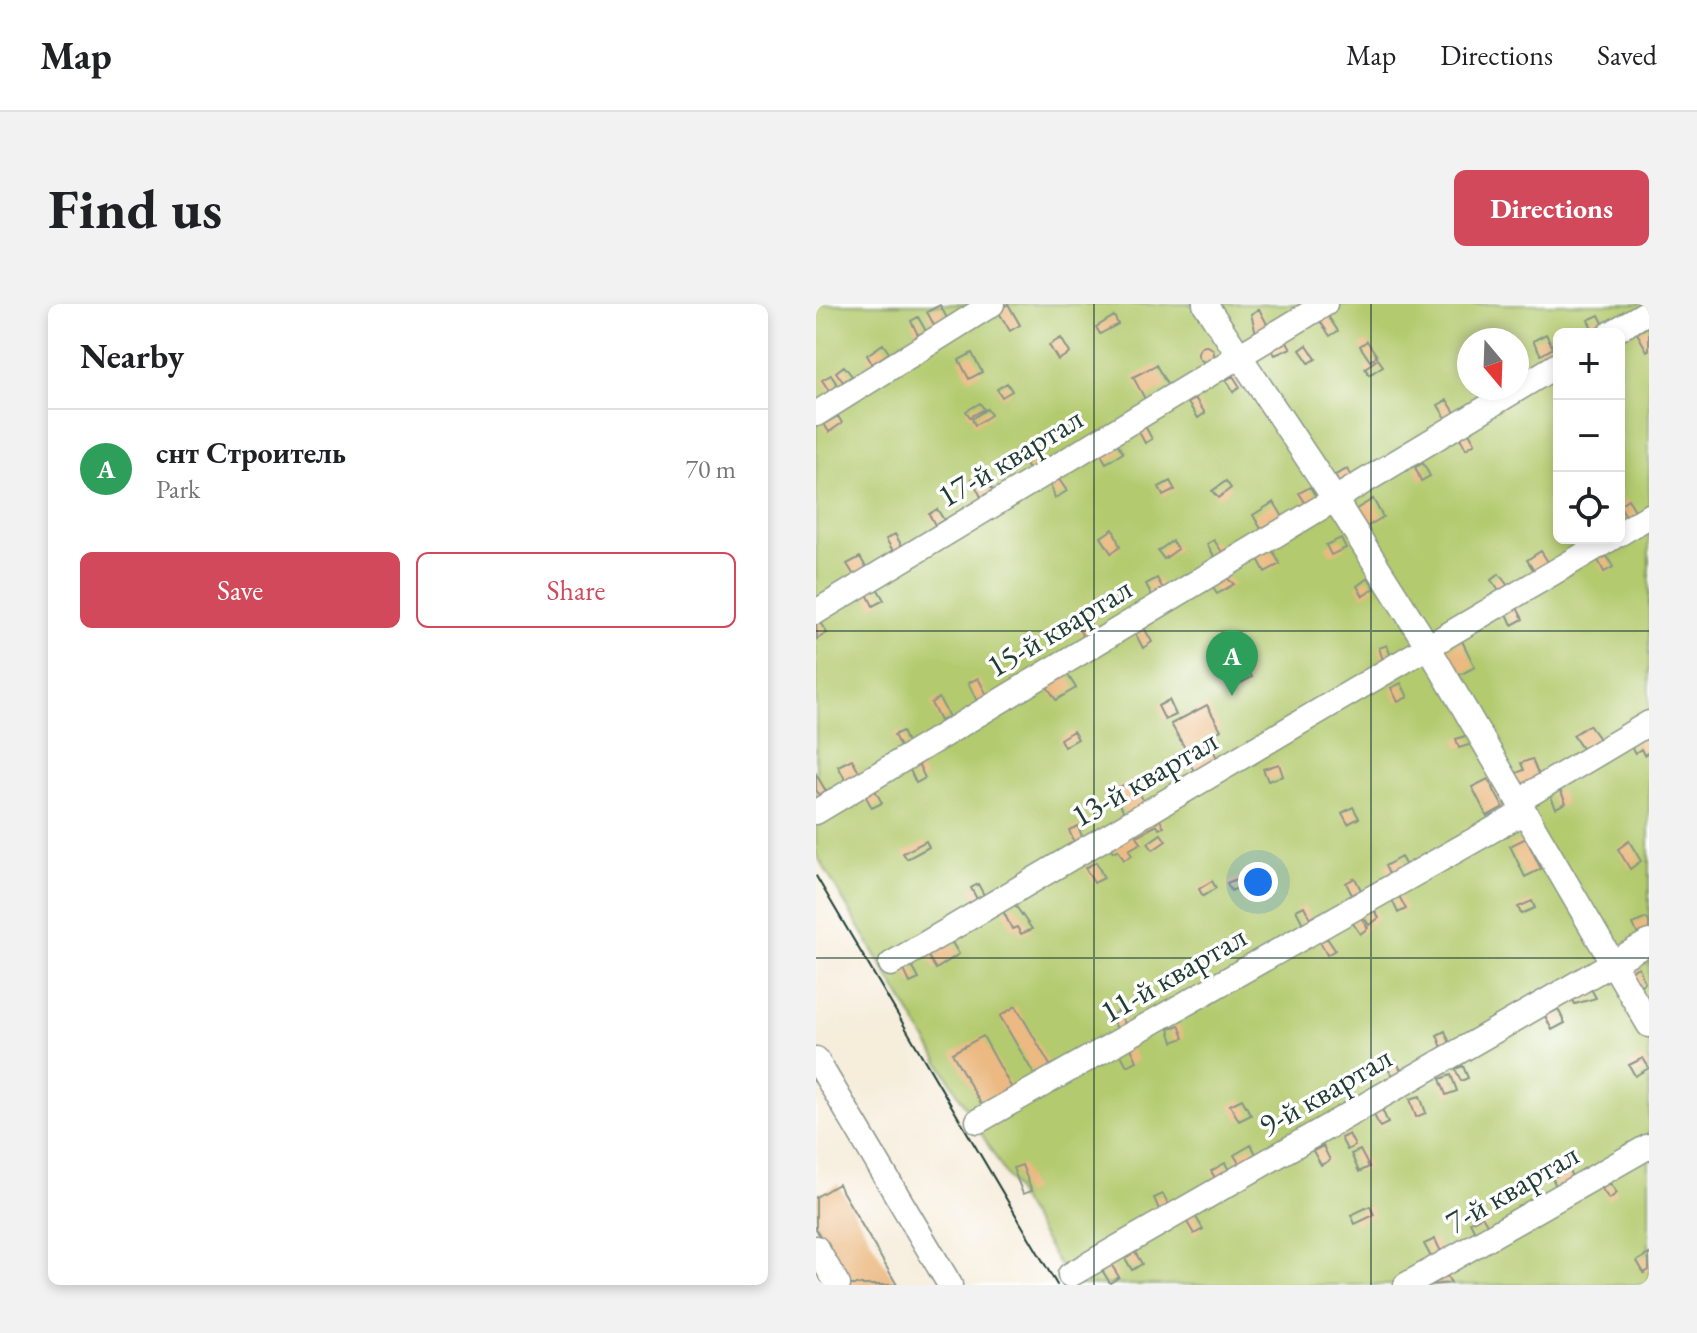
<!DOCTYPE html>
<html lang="en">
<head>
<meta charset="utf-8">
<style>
	body { margin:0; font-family:"EB Garamond",serif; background:#f2f2f2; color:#202124 }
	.controls { position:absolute; right:24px; top:24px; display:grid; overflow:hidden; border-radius:12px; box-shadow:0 4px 12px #0003 }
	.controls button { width:72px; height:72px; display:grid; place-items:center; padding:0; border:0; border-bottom:2px solid #e0e0e0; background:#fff; color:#202124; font:40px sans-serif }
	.compass { position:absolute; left:641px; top:24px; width:72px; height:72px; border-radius:50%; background:#fff; box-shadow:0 4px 12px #0003; rotate:161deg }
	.you { position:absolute; left:442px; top:578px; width:28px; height:28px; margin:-20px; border:6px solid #fff; border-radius:50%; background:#1a73e8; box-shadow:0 0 0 12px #1a73e833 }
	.badge { display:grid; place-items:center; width:52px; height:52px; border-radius:50%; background:#d1495b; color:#fff; font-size:26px; font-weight:700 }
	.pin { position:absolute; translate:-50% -66px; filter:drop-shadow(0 2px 4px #0008) }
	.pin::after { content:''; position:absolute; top:42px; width:28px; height:24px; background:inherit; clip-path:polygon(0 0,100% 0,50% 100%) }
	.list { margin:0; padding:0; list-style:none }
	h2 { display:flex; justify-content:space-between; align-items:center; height:104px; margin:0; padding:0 32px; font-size:34px }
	h2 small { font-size:26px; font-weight:400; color:#757577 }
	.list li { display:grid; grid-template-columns:52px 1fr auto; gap:24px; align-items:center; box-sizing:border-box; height:120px; padding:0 32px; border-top:2px solid #e0e0e0 }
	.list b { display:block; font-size:30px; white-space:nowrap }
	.list p { margin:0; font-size:26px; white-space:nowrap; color:#757577 }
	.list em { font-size:26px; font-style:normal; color:#757577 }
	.actions { display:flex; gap:16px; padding:24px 32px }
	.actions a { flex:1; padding:18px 0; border:2px solid #d1495b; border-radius:12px; text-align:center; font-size:28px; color:#d1495b }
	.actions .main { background:#d1495b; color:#fff }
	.icon { flex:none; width:44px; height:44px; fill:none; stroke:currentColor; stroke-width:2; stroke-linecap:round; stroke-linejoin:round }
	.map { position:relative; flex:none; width:833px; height:981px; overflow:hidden; border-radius:12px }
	header { display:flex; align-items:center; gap:48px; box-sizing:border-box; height:112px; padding:0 40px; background:#fff; border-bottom:2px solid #e0e0e0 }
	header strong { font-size:38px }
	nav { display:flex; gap:44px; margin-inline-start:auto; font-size:28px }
	.intro { display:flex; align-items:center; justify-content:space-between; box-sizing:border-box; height:192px; padding:0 48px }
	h1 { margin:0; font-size:56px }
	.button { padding:20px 36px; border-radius:12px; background:#d1495b; color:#fff; font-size:28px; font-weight:700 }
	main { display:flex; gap:48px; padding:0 48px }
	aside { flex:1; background:#fff; border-radius:12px; box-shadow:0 4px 12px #0003 }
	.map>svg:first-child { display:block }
</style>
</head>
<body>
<header>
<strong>Map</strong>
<nav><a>Map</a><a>Directions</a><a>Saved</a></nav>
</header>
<div class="intro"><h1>Find us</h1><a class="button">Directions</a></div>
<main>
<aside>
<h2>Nearby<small></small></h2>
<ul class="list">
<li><span class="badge" style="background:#2e9e5b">A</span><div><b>снт Строитель</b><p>Park</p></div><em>70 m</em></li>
</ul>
<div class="actions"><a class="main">Save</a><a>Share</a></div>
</aside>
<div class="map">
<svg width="833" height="981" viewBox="0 0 833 981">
	<rect width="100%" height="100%" fill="#fff"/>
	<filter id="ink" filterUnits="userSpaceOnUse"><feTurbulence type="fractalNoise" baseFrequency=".0125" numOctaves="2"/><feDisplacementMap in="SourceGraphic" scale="16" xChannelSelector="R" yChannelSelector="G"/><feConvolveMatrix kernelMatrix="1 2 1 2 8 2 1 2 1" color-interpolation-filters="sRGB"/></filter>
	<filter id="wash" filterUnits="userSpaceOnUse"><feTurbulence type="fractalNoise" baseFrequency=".006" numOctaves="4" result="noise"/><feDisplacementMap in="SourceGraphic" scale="32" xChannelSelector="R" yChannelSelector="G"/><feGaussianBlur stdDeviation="1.8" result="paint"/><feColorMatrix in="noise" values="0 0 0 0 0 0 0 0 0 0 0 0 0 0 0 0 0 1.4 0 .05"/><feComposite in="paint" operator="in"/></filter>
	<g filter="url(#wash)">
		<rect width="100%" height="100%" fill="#f6eddb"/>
		<path fill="#b4ca6e" stroke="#6a8451" stroke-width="2" fill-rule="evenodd" d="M0,0H833V981H255L0,550ZM743,30H803V234H743ZM653,36H701V84H653Z"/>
		<g id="blocks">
			<path fill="#ebb981" d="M192,0L204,21L194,27L182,7Z
				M124,1L133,18L120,25L111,8Z
				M443,5L452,22L440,29L435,10Z
				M510,9L522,27L514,32L502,14Z
				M783,11L789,23L778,29L772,16Z
				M298,12L302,20L284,30L280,23Z
				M102,13L110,27L102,31L95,17Z
				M833,22V46L831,47L821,29Z
				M730,30L737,44L725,51L717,37Z
				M245,34L254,49L242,56L233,41Z
				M468,34L475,44L459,51L454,43Z
				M551,37L561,52L554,57L544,42Z
				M67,40L73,49L56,60L51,51Z
				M491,41L500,55L493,59L484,46Z
				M382 50a8 8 0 1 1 16 0a8 8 0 1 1-16 0Z
				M156,49L166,68L153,75L143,56Z
				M562,55L567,62L553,71L549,64Z
				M340,61L352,82L329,95L317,73Z
				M28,62L36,72L27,78L20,68Z
				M15,71L22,82L13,87L6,76Z
				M417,72L424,83L417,88L410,76Z
				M191,79L196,87L186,93L181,85Z
				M379,94L389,109L382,114L372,99Z
				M631,96L640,110L631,116L622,101Z
				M164,99L168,105L154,113L150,107Z
				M171,105L175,111L159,121L156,115Z
				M22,112L26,119L13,128L8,120Z
				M329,122L336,135L329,139L322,126Z
				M652,127L659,139L650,145L643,132Z
				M299,135L307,149L290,159L282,145Z
				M213,144L222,161L212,166L203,149Z
				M607,159L614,172L605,177L599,163Z
				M531,165L537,176L524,183L519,171Z
				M167,169L177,187L165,193L156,175Z
				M242,174L251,187L239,194L234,179Z
				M354,177L359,186L347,192L343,183Z
				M410,177L415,184L402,194L396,187Z
				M494,183L502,196L492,203L483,189Z
				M557,195L567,213L547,225L537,207Z
				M812,195L822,211L813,217L803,201Z
				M458,198L467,213L445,225L437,211Z
				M121,205L128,216L119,221L113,210Z
				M297,225L304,243L295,249L285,233Z
				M79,230L87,244L79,250L70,235Z
				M525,234L530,244L515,251L510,241Z
				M398,236L406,248L415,243L419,250L403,260L391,240Z
				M356,237L362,245L348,255L342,247Z
				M457,247L464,260L449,268L440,251Z
				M725,247L734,261L720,270L711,256Z
				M791,252L797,263L788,268L782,256Z
				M44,253L51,265L39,273L31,260Z
				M683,270L695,286L687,292L675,276Z
				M407,271L418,280L401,290L394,279Z
				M341,274L350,290L338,296L330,280Z
				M552,274L559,284L547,292L541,282Z
				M61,284L68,296L57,302L51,290Z
				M699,300L707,315L696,321L689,305Z
				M3,317L11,329L1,335L0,319Z
				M269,317L277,332L269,336L261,322Z
				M327,322L336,338L327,344L318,327Z
				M646,337L659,363L638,374L625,348Z
				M571,341L575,353L567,356L563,344Z
				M427,357L436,373L423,380L414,364Z
				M250,368L260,384L240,396L230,381Z
				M162,374L172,393L162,399L152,379Z
				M585,379L592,393L582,398L575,384Z
				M123,394L133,413L124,417L115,399Z
				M353,396L360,411L349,416L342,402Z
				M391,401L405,426L370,446L355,420Z
				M773,421L783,435L767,446L757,431Z
				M86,427L92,441L85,445L78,431Z
				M257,427L262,435L248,443L244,435Z
				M833,429V448L828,451L825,445L819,449L815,443Z
				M652,431L656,440L643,444L640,435Z
				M393,438L401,454L378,467L369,451Z
				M36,455L44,469L30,477L22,462Z
				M716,455L724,474L704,485L698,470L708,466L705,459Z
				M102,459L109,474L100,479L93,464Z
				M463,460L467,472L452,477L447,465Z
				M0,470L11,489L4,493L0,486Z
				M672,475L687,503L671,512L656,483Z
				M318,476L330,503L310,512L297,486Z
				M59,486L66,499L56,504L49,491Z
				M744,486L750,499L740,504L734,491Z
				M537,503L543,514L532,520L526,509Z
				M340,509L348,523L343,525L341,521L321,532L325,539L313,546L316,552L308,556L302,546L297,548L291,537Z
				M262,522L268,538L259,541L253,526Z
				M345,530L350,537L337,546L332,539Z
				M710,534L725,565L709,573L694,542Z
				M110,537L113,543L91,555L87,549Z
				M813,537L825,557L814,565L802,545Z
				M585,553L593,567L576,576L569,562Z
				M280,558L288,574L278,579L269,564Z
				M425,573L429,581L415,587L411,579Z
				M539,574L546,588L537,593L530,579Z
				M396,577L400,584L387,592L383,585Z
				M162,580L168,591L161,595L155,584Z
				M583,592L590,605L582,609L576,596Z
				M716,597L719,604L705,610L702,603Z
				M199,601L216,625L205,630L201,623L196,625L187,607Z
				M488,602L496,618L488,622L480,606Z
				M558,606L563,614L553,621L547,612Z
				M544,612L552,624L544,630L536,618Z
				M830,614L833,617V632L821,629L817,620Z
				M132,632L143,650L120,665L108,646Z
				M511,634L519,646L511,651L504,638Z
				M95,660L103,675L94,679L87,664Z
				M823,663L829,679L818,684L811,668Z
				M773,681L780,694L759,700L754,691Z
				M200,702L238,768L222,777L184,712Z
				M742,705L749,719L736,726L729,712Z
				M302,707L310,721L302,726L294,712Z
				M363,721L368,734L357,738L353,725Z
				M629,727L635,742L627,746L621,731Z
				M167,732L199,790L169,807L136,749Z
				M315,744L321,757L311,762L304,749Z
				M827,754L833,764L819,772L813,761Z
				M580,757L586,768L578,773L571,763Z
				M647,762L652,774L645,777L639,765Z
				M635,771L641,787L630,791L624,775Z
				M604,792L610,809L600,813L594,795Z
				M426,795L435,811L423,817L414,801Z
				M566,805L572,819L564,823L557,809Z
				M533,830L539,842L531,846L525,834Z
				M435,841L442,853L426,864L418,851Z
				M507,842L514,856L505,861L497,847Z
				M544,846L553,863L543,868L535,850Z
				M409,859L416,871L402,879L395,867Z
				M206,861L216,887L207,890L197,864Z
				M753,866L758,878L741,885L736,873Z
				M794,879L801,889L793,895L786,885Z
				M22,880L81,981H33L0,925V893Z
				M347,890L355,905L345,910L338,894Z
				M554,902L558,911L539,920L535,911Z
				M377,908L387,925L378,930L368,913Z
				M666,912L672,922L659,928L654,918Z
				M619,935L626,950L616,955L608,940Z
				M319,948L326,960L316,966L309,954Z
				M833,950V966L828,969L821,957Z
				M295,960L303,973L294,979L286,966Z
				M628,967L635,979L615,981L612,976Z"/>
		</g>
	</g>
	<g filter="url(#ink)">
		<use href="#blocks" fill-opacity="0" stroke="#8a9588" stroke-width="2"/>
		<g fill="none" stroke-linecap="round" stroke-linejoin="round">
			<g stroke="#8a9588" stroke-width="27">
				<path id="minor" d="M389,0L518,194L613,344L833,721
					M794,30L833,7
					M0,110L176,0
					M803,230L833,212
					M0,308L509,0
					M702,497L833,419
					M0,508L743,60
					M75,660L796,234
					M0,755L134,981
					M162,817L708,508
					M0,944L22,981
					M254,971L833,638
					M590,981L833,842"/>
			</g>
			<use href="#minor" stroke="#fff" stroke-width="24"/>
			<path stroke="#1f3d34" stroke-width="2" d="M0,572L241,981"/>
		</g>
	</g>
	<path fill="none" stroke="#1f3d34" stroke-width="2" stroke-opacity="0.55" d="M278,0V981M555,0V981M0,327H833M0,654H833"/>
	<g text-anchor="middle" stroke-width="7" stroke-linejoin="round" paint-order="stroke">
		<g font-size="32" fill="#1f3d34" stroke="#fff">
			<text transform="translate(194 153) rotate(-31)" y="11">17-й квартал</text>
			<text transform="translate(243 323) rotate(-31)" y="11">15-й квартал</text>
			<text transform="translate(328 474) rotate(-30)" y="11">13-й квартал</text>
			<text transform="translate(357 670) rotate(-30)" y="11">11-й квартал</text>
			<text transform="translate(509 787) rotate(-30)" y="11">9-й квартал</text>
			<text transform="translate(696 884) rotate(-30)" y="11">7-й квартал</text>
		</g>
	</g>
</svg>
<div class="controls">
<button>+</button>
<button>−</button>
<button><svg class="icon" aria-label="locate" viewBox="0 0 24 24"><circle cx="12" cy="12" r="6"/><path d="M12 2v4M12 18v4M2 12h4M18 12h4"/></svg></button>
</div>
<svg class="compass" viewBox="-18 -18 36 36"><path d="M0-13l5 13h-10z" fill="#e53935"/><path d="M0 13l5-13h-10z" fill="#757577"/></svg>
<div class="you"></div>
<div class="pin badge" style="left:416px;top:392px;background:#2e9e5b">A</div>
</div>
</main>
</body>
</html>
